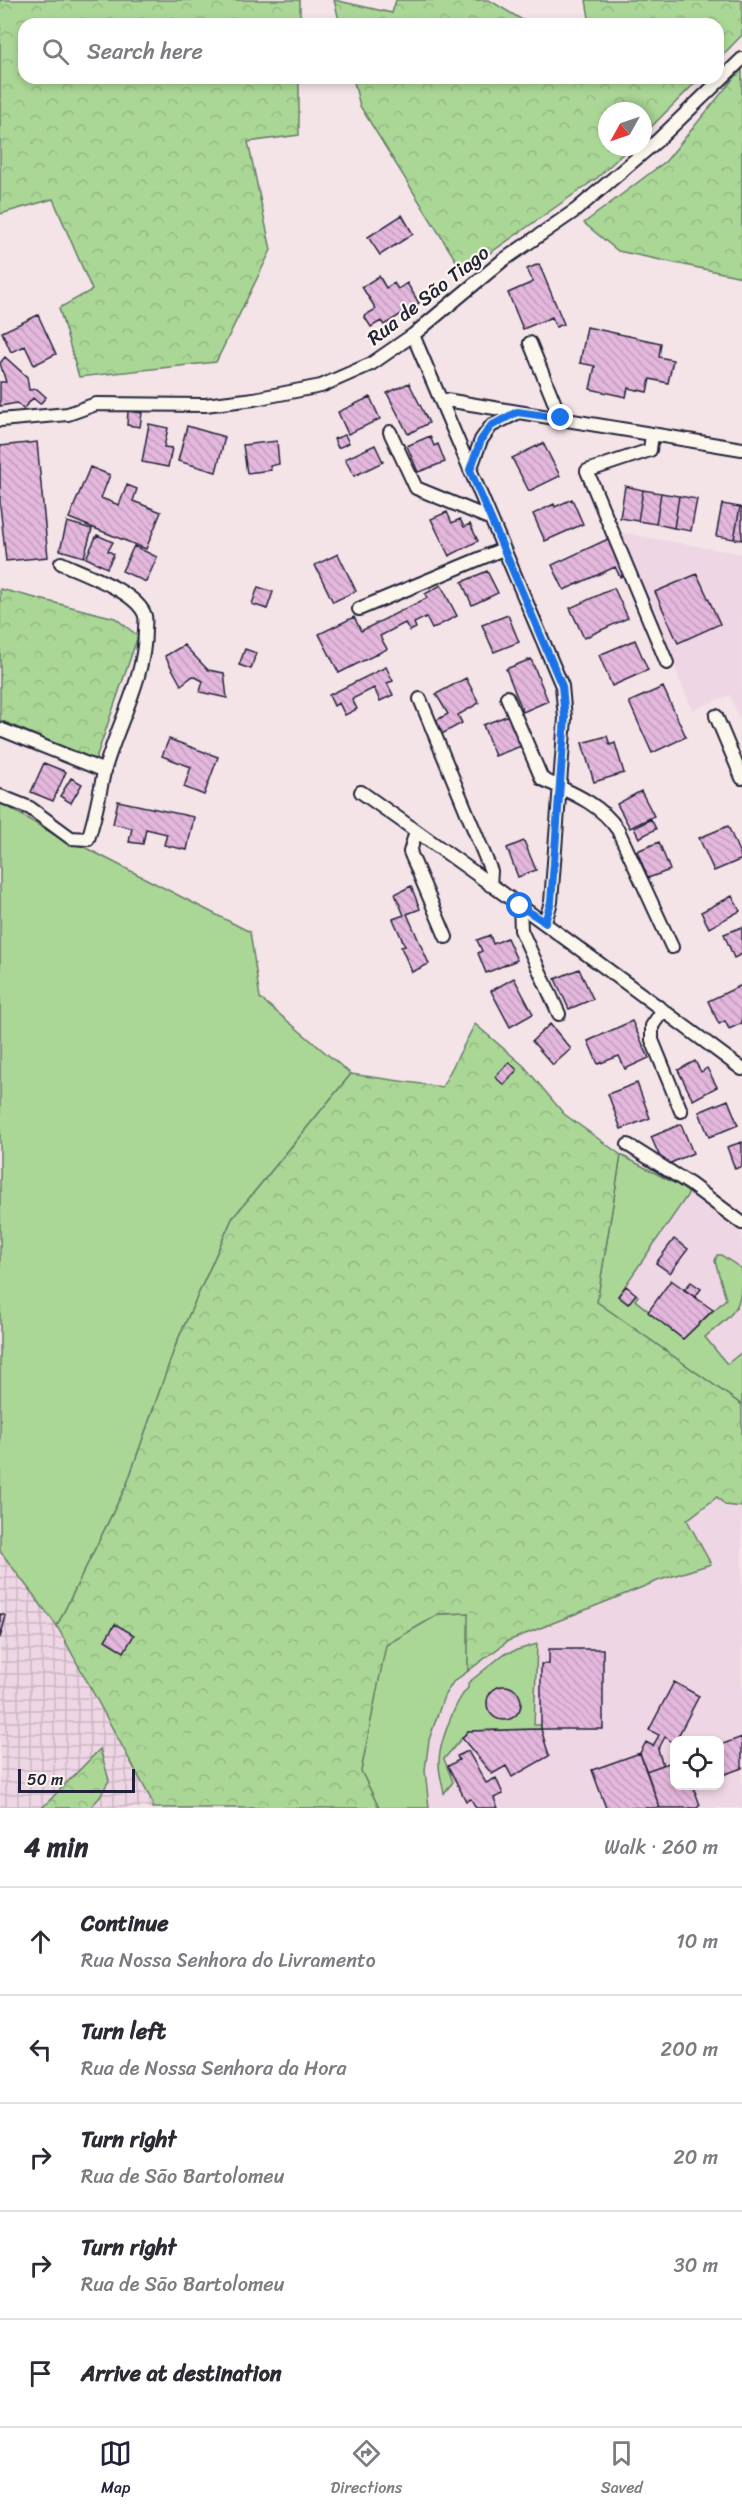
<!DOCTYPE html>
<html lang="en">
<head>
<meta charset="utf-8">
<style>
	body { margin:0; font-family:Sriracha,sans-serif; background:#f2f2f3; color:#2b2b33 }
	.controls { position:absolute; right:18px; bottom:18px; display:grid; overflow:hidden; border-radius:12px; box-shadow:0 3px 9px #0003 }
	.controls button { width:54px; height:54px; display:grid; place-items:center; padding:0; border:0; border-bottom:2px solid #e1e1e2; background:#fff; color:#2b2b33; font:30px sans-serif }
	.compass { position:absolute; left:598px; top:102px; width:54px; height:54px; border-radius:50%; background:#fff; box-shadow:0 3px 9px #0003; rotate:230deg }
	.scale { position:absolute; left:18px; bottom:15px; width:117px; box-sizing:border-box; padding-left:6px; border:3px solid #22223b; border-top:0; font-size:16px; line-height:21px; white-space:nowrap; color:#22223b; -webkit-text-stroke:4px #fbf7ec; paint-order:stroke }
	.stop { position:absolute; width:18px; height:18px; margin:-14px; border:4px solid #1a73e8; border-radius:50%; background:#fff }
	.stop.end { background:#1a73e8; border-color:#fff; box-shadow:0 2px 6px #0008 }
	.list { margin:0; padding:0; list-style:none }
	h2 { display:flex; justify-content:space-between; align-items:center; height:78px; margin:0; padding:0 24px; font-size:26px }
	h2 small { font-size:20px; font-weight:400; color:#7c7c81 }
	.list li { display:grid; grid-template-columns:39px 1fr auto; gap:18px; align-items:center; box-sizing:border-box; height:108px; padding:0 24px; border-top:2px solid #e1e1e2 }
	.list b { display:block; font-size:22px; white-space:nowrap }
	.list p { margin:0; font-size:20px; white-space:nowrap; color:#7c7c81 }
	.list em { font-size:20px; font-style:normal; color:#7c7c81 }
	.icon { flex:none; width:33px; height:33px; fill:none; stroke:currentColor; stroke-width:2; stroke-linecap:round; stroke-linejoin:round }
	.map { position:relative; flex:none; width:742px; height:1808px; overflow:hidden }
	.search { position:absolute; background:#fff; box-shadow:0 3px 9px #0003; left:18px; right:18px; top:18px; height:66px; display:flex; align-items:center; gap:15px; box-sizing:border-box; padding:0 21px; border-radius:18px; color:#7c7c81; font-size:22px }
	.sheet { height:618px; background:#fff }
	nav { display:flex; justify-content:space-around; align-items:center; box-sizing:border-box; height:84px; border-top:2px solid #e1e1e2; background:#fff; font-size:16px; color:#7c7c81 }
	nav a { display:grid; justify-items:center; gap:3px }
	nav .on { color:#22223b }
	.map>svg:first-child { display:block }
</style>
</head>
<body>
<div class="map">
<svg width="742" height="1808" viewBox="0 0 742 1808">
	<defs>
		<pattern id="industrial-grid" width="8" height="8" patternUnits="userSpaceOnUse" patternTransform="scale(1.5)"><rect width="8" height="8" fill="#efd6e4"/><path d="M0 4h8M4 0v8" fill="none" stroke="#cdb7c4"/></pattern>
		<pattern id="forest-crowns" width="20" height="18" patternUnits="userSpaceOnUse" patternTransform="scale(1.5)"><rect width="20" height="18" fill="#aad796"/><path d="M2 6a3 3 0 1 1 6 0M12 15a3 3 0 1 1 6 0" fill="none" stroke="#92b882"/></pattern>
		<pattern id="building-back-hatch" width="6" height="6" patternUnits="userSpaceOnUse" patternTransform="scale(1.5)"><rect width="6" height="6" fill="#e4b7dc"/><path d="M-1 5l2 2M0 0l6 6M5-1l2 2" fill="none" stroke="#c39dbe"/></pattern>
	</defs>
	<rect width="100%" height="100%" fill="#f4e4e7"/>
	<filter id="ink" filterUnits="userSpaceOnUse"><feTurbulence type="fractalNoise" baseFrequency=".0167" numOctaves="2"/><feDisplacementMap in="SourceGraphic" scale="12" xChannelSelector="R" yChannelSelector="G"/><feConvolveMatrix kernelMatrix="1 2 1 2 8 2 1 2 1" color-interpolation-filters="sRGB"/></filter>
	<g filter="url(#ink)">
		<path fill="#efd6e4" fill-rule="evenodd" d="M618,532L742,554V725L730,695L692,710Z
			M621,1155L676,1184L742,1232V1808H379L596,1302ZM674,1740H720V1786H674Z"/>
		<path fill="url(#industrial-grid)" d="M0,1551L57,1626L153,1803L152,1808H0Z"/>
		<path fill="#aad796" stroke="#667c68" stroke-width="1.5" fill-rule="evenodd" d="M0,802L65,841L86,848L250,932L260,998L351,1074L232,1219L176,1344L127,1484L57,1626L0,1551Z
			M621,1155L676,1184L689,1193L618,1296L628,1304L636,1294L638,1296L635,1300L683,1339L726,1299L715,1261L717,1255H721L742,1269C742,1311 736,1311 705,1337L727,1364L742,1352V1405L597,1302Z
			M469,1613L468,1671L453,1682L444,1696L429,1740L425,1770L429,1808H379L361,1771L385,1645L439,1614Z
			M537,1644L534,1725H541V1729L468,1731L444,1759L453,1782L444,1793C442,1783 439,1773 439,1764C438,1746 455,1701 468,1688V1683L504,1654ZM501,1686L516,1690L521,1703C517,1718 507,1723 493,1716C484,1704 487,1692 501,1686Z"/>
		<path fill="url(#forest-crowns)" stroke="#667c68" stroke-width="1.5" d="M0,0H300V24H24V78H299V135L248,142L271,250L216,362L79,377L59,308L92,290L53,199L0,214Z
			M334,0L392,13L396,0H489L529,24H340Z
			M586,0H742V35L718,60V24H590Z
			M742,68V277L618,251L584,223L666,161Z
			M353,78H700L643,135V111H607V147H630L597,178L463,272L360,106Z
			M0,589L115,618L138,636L95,761L0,720Z
			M475,1024L524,1066L564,1114L621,1155L597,1302L742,1405V1507L725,1505L717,1497L687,1520L711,1564L660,1580L508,1641L468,1671V1613L439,1614L386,1645L361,1771L379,1808H152L153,1803L57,1626L127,1484L176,1344L232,1219L351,1074L442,1087Z
			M100,1749L109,1780L100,1797L90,1808H42Z"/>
		<path fill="url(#building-back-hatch)" stroke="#22223b" stroke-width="1.5" d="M402,215L413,234L380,255L368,237Z
			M539,264L564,324L556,327L552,317L523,329L508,293L533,282L527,269Z
			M379,276L386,288L394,283L398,289L407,283L419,303L384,325L381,321L371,327L364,316L376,309L362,287Z
			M38,315L56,354L34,365L25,346L11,352L2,332Z
			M587,327L661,343L659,357L673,360L668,383L650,379L647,392L628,388L626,397L590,389L595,366L580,363Z
			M5,357L27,377L29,390L37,389L46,397L40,404L33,398L23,409L17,403L0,406V382H6L0,363Z
			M409,383L429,423L408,434L387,393Z
			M370,397L380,419L348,434L338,412Z
			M128,411L142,413L140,427L127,425Z
			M149,424L168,428L164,447L172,448L168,467L142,462Z
			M187,426L225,437L216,472L178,461Z
			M345,435L349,443L338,448L334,439Z
			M430,436L434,446L438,444L445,462L418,472L407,446Z
			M277,441L279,464L270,466L271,470L247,473L243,445Z
			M37,442L48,557L6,561L0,505V446Z
			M543,443L560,476L529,491L512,458Z
			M375,445L383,462L354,476L345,459Z
			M90,467L110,475L101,498L119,505L127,485L137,489L133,501L161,512L146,549L69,518Z
			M625,486L643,490L638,521L620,518Z
			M643,490L661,493L656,524L638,521Z
			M661,493L679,496L674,528L656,524Z
			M679,496L697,499L691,531L674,528Z
			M572,499L583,524L545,541L533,514L554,504L555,507Z
			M722,504L740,507L734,539L716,536Z
			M740,507L742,508V540L734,539Z
			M447,512L452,523L460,519L464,527L470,524L478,541L449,556L431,519Z
			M67,522L92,529L84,557L60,550Z
			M97,535L113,542L108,551L114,554L107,568L86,558Z
			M608,539L625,574L620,577L615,567L564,590L552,565Z
			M134,546L157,557L146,582L122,571Z
			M338,554L356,591L333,602L315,565Z
			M487,571L498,593L472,605L462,582Z
			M697,574L720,624L678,643L655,592Z
			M441,585L457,616L432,629L426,617L414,623L416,628L410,631L405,623L380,636L387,649L339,673L319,634L354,617L361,631L427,598L425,594Z
			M258,587L273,592L267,609L252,604Z
			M614,588L628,618L584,638L570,608Z
			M508,615L519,642L494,652L482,625Z
			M635,640L648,670L612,686L599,655Z
			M184,645L208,670L224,673L227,698L200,692L203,681L193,676L181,685L165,656Z
			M245,649L256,653L251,669L239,665Z
			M531,659L548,701L523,712L506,669Z
			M386,667L393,681L387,683L393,695L380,701L374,688L352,699L357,709L345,715L339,703L334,706L329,695Z
			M466,678L479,703L458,715L462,723L440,735L433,722L448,714L436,694Z
			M663,687L686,737L652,753L629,702Z
			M509,715L521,746L495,756L483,725Z
			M607,736L610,745L615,743L624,773L594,782L582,743Z
			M169,739L218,757L204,795L184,787L191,767L162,756Z
			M44,763L66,772L53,801L31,792Z
			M71,778L82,784L71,803L60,796Z
			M641,791L654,816L630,828L617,804Z
			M118,801L194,817L187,850L164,845L167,834L146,829L143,844L129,842L132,828L113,824Z
			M651,819L656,829L639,838L634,828Z
			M728,826L742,859L714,871L699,838Z
			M524,841L536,870L518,877L507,848Z
			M659,842L670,870L648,878L637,851Z
			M411,886L420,909L407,914L429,964L412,972L401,947L405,946L393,919L404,915L395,894Z
			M732,896L740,911L709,928L701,912Z
			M742,927V954L734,958L724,934Z
			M490,935L493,944L507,938L517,960L486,973L478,953L482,951L477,940Z
			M579,969L593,999L569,1009L555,979Z
			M514,978L533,1014L510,1027L491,991Z
			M742,985V1023L729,1029L725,1021L719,1024L708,1001Z
			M632,1021L649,1058L625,1069L619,1056L598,1064L588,1041Z
			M550,1024L571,1049L553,1065L532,1041Z
			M695,1061L701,1072L707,1068L717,1087L693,1100L678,1070Z
			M509,1062L517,1070L504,1085L495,1077Z
			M637,1083L650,1118L621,1129L608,1094Z
			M728,1100L738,1125L709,1137L699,1112Z
			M681,1124L693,1153L664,1166L651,1137Z
			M742,1142V1166L735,1169L727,1147Z
			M674,1239L688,1249L670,1273L656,1263Z
			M671,1280L713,1310L683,1339L648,1312Z
			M691,1282L701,1289L695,1297L684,1290Z
			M626,1286L636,1294L628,1304L618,1296Z
			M0,1614L6,1616L0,1638Z
			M115,1624L134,1635L124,1652L105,1640Z
			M549,1649H603V1729H541V1664H549Z
			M674,1682L699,1696L676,1740L674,1743L665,1737L658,1750L663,1765L646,1771L640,1753L646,1742L653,1746L659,1735L649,1730Z
			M487 1703a17 17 0 1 1 34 0a17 17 0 1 1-34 0Z
			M541,1729L549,1756L512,1777L506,1766L492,1774L462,1738L468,1731Z
			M742,1737V1768L720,1776V1745Z
			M468,1751L486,1783L496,1778L503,1794L494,1798L498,1808H476L471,1799L466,1801L448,1766L459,1760L457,1756Z
			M640,1753L660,1808H606L592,1770Z
			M674,1761V1786H693L700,1805L697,1808H660L646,1771Z"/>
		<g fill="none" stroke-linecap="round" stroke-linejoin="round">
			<g stroke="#22223b" stroke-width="16">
				<path id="minor" d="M413,335L562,686L565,718L551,902L545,922
					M530,343L561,419
					M440,399L742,449
					M0,420L68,414L96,404L205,405L254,399L321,386L371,364L413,335L502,261L576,210L657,141L742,59
					M390,432L416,488L489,518
					M652,434L650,450L587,471L667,663
					M470,470L481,440L491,426L517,413
					M359,609L503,549
					M507,697L542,779C570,792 600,803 618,830L672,947
					M420,699L491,871L490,885
					M716,716L742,778
					M0,729L105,771
					M361,792C489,882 616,975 742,1069
					M0,796L30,808L71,838L88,839C96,816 99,795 104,772C117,724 145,680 145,630C145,626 146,620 145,616C138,592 82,573 61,563
					M416,831L410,852L446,937
					M520,906L521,930L559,1014
					M663,1010L652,1026V1040L681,1111
					M628,1145L690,1184L742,1223"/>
			</g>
			<use href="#minor" stroke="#fbf7ec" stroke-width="12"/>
		</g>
	</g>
	<g fill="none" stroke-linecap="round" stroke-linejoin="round" filter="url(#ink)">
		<path stroke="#1a73e8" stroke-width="8" d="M520,906L545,922L551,902L565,718L562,686L470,470L481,440L491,426L517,412L561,418"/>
	</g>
	<g text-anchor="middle" stroke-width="4.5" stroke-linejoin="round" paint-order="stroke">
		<g font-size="20" fill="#22223b" stroke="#fbf7ec">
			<text transform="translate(428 295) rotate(-38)" y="7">Rua de São Tiago</text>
		</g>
	</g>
</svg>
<div class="controls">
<button><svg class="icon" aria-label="locate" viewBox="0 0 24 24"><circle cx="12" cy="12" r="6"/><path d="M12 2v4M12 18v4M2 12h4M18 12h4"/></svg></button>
</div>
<svg class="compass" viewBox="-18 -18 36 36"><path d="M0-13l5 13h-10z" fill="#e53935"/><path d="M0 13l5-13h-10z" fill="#7c7c81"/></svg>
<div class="scale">50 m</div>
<div class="stop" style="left:520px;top:906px"></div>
<div class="stop end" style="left:561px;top:418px"></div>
<div class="search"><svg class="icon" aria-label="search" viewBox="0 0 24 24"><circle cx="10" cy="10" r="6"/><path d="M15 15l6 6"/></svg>Search here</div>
</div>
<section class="sheet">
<h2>4 min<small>Walk · 260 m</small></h2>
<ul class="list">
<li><svg class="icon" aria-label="ahead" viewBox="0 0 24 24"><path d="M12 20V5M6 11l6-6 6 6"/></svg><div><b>Continue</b><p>Rua Nossa Senhora do Livramento</p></div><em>10 m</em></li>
<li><svg class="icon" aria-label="left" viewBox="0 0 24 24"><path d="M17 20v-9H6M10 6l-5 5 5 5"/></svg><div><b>Turn left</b><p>Rua de Nossa Senhora da Hora</p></div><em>200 m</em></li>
<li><svg class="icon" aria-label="right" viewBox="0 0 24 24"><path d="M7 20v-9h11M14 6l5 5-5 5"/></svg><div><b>Turn right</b><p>Rua de São Bartolomeu</p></div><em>20 m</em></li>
<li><svg class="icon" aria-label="right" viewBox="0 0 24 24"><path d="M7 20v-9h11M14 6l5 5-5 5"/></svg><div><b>Turn right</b><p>Rua de São Bartolomeu</p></div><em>30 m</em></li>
<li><svg class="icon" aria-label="arrive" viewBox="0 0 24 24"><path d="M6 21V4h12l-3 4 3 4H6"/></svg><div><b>Arrive at destination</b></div></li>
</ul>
</section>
<nav>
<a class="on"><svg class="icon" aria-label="map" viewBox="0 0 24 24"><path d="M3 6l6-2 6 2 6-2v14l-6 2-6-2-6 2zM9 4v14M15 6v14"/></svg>Map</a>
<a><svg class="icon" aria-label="directions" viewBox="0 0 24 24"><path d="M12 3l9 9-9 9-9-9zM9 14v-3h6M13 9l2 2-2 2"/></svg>Directions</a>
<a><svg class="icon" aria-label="saved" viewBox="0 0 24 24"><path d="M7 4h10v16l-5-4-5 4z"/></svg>Saved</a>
</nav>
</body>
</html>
